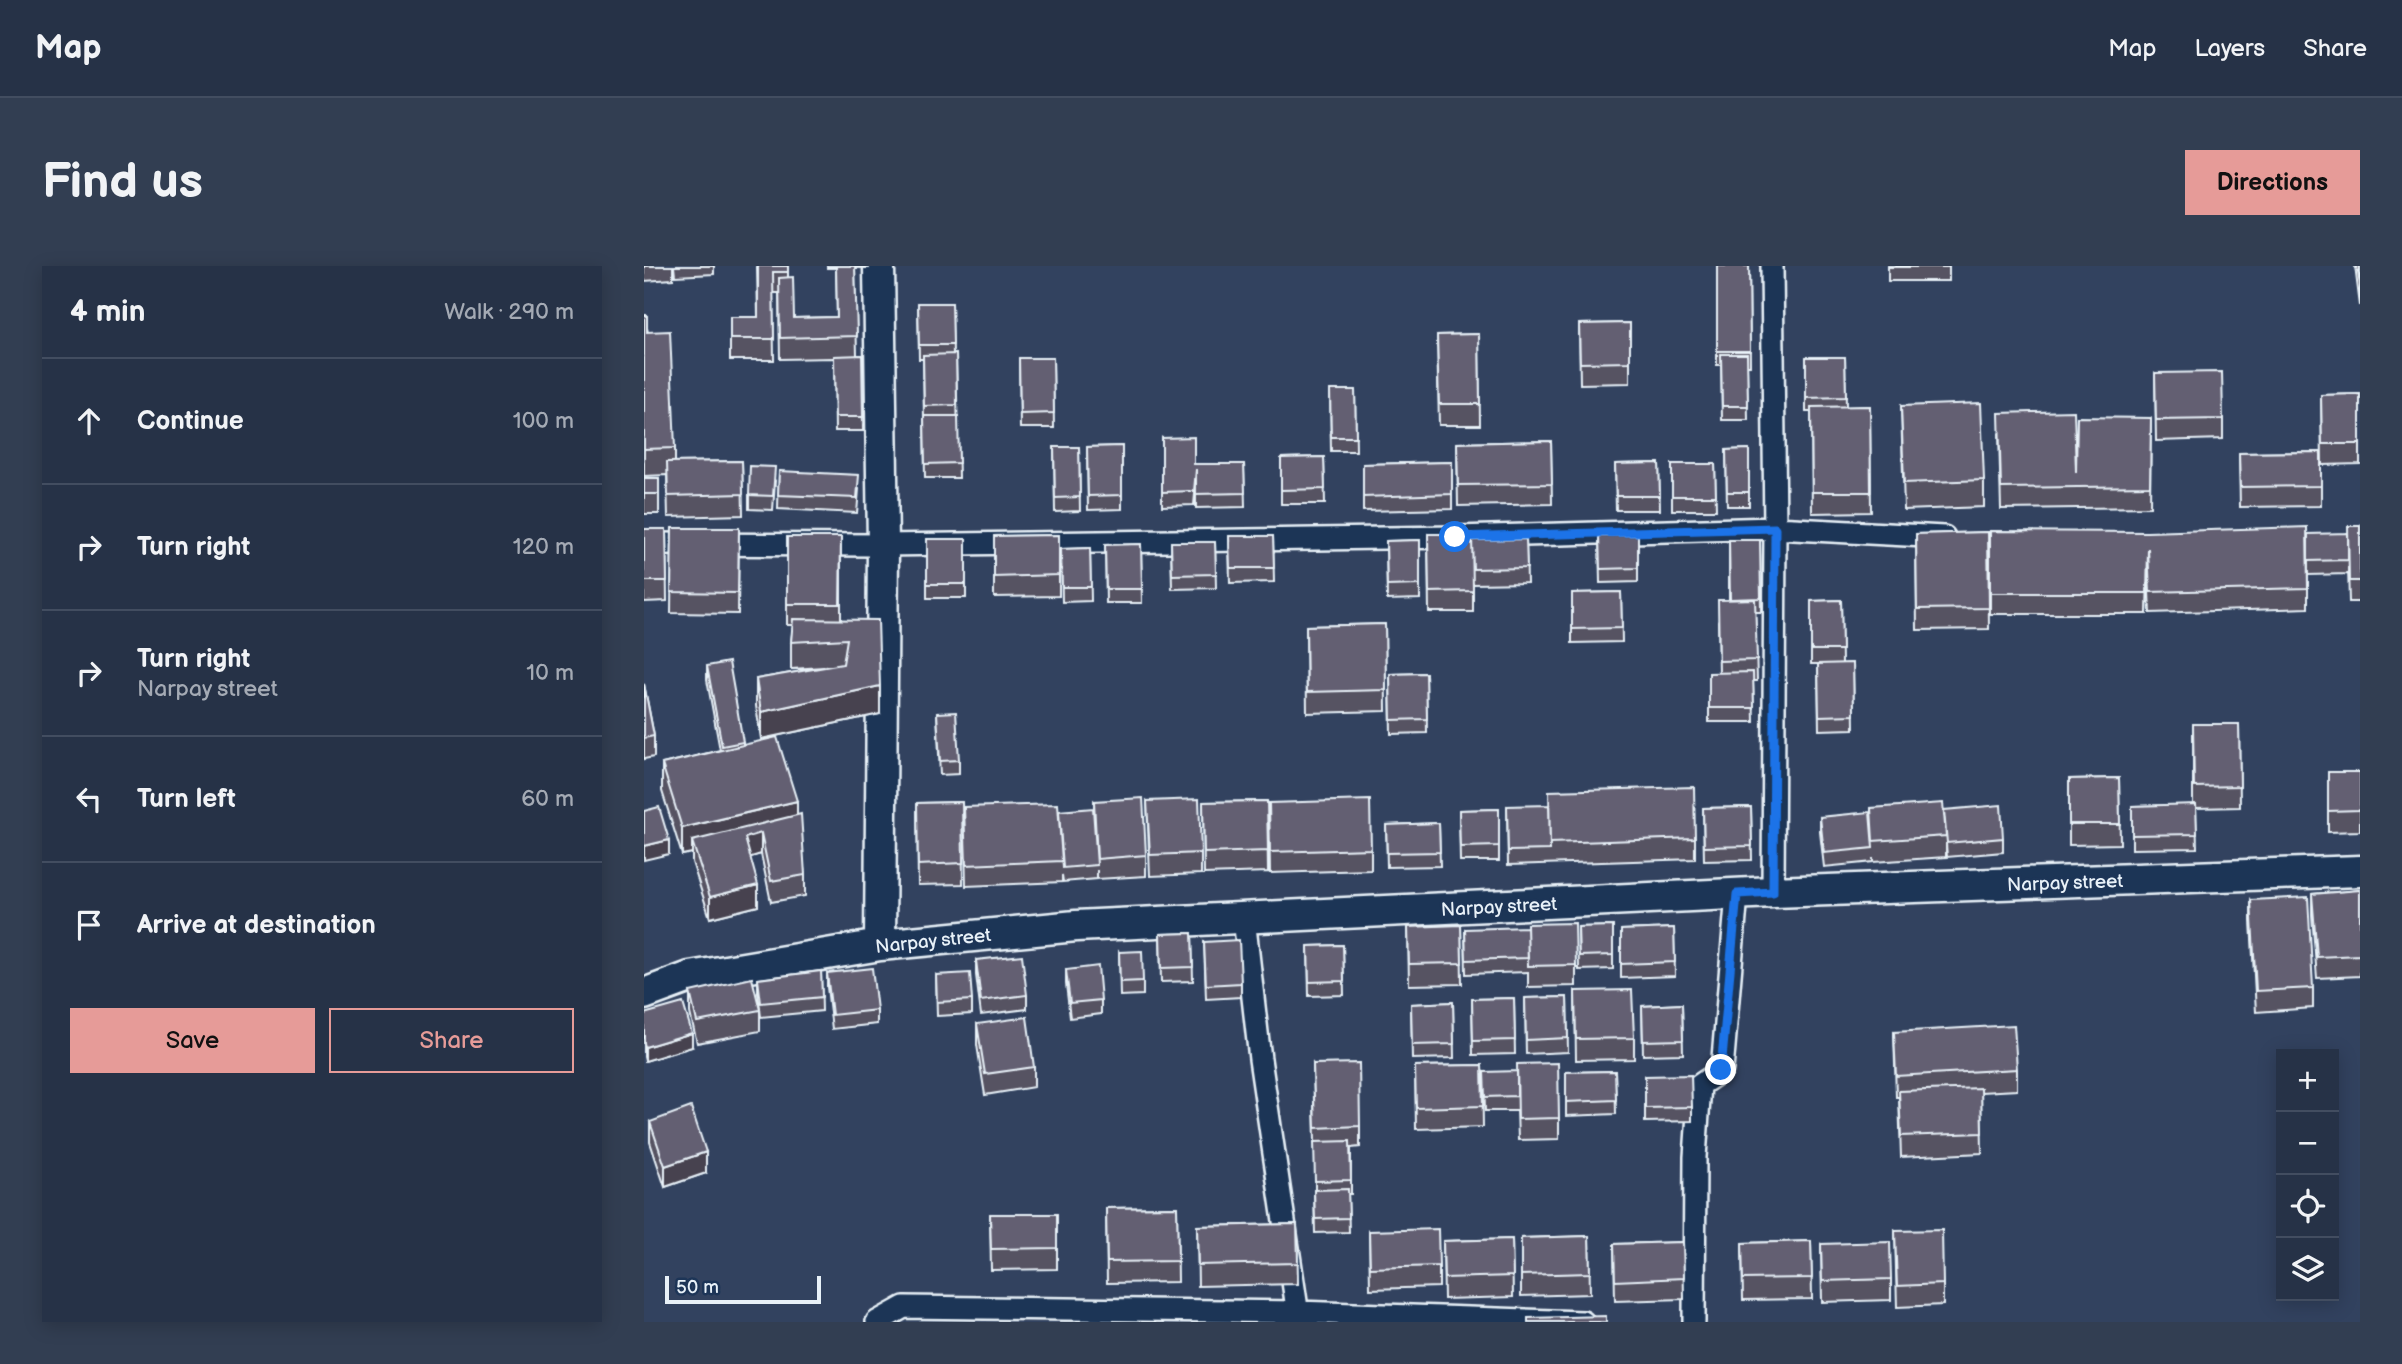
<!DOCTYPE html>
<html lang="en">
<head>
<meta charset="utf-8">
<style>
	body { margin:0; font-family:"Balsamiq Sans",sans-serif; background:#323e52; color:#f1f3f6 }
	.controls { position:absolute; right:21px; bottom:21px; display:grid; overflow:hidden; border-radius:0px; box-shadow:0 4px 18px #0003 }
	.controls button { width:63px; height:63px; display:grid; place-items:center; padding:0; border:0; border-bottom:2px solid #424d60; background:#263247; color:#f1f3f6; font:35px sans-serif }
	.scale { position:absolute; left:21px; bottom:18px; width:156px; box-sizing:border-box; padding-left:7px; border:4px solid #e8f1f8; border-top:0; font-size:19px; line-height:24px; white-space:nowrap; color:#e8f1f8; -webkit-text-stroke:5px #1d3557; paint-order:stroke }
	.stop { position:absolute; width:21px; height:21px; margin:-16px; border:5px solid #1a73e8; border-radius:50%; background:#fff }
	.stop.end { background:#1a73e8; border-color:#fff; box-shadow:0 2px 7px #0008 }
	.list { margin:0; padding:0; list-style:none }
	h2 { display:flex; justify-content:space-between; align-items:center; height:91px; margin:0; padding:0 28px; font-size:30px }
	h2 small { font-size:23px; font-weight:400; color:#a4aab4 }
	.list li { display:grid; grid-template-columns:46px 1fr auto; gap:21px; align-items:center; box-sizing:border-box; height:126px; padding:0 28px; border-top:2px solid #424d60 }
	.list b { display:block; font-size:26px; white-space:nowrap }
	.list p { margin:0; font-size:23px; white-space:nowrap; color:#a4aab4 }
	.list em { font-size:23px; font-style:normal; color:#a4aab4 }
	.actions { display:flex; gap:14px; padding:21px 28px }
	.actions a { flex:1; padding:16px 0; border:2px solid #e69b98; border-radius:0px; text-align:center; font-size:24px; color:#e69b98 }
	.actions .main { background:#e69b98; color:#111 }
	.icon { flex:none; width:38px; height:38px; fill:none; stroke:currentColor; stroke-width:2; stroke-linecap:round; stroke-linejoin:round }
	.map { position:relative; flex:none; width:1716px; height:1056px; overflow:hidden; border-radius:0px }
	header { display:flex; align-items:center; gap:42px; box-sizing:border-box; height:98px; padding:0 35px; background:#263247; border-bottom:2px solid #424d60 }
	header strong { font-size:33px }
	nav { display:flex; gap:38px; margin-inline-start:auto; font-size:24px }
	.intro { display:flex; align-items:center; justify-content:space-between; box-sizing:border-box; height:168px; padding:0 42px }
	h1 { margin:0; font-size:49px }
	.button { padding:18px 32px; border-radius:0px; background:#e69b98; color:#111; font-size:24px; font-weight:700 }
	main { display:flex; gap:42px; padding:0 42px }
	aside { flex:1; background:#263247; border-radius:0px; box-shadow:0 4px 18px #0003 }
	.map>svg:first-child { display:block }
</style>
</head>
<body>
<header>
<strong>Map</strong>
<nav><a>Map</a><a>Layers</a><a>Share</a></nav>
</header>
<div class="intro"><h1>Find us</h1><a class="button">Directions</a></div>
<main>
<aside>
<h2>4 min<small>Walk · 290 m</small></h2>
<ul class="list">
<li><svg class="icon" aria-label="ahead" viewBox="0 0 24 24"><path d="M12 20V5M6 11l6-6 6 6"/></svg><div><b>Continue</b></div><em>100 m</em></li>
<li><svg class="icon" aria-label="right" viewBox="0 0 24 24"><path d="M7 20v-9h11M14 6l5 5-5 5"/></svg><div><b>Turn right</b></div><em>120 m</em></li>
<li><svg class="icon" aria-label="right" viewBox="0 0 24 24"><path d="M7 20v-9h11M14 6l5 5-5 5"/></svg><div><b>Turn right</b><p>Narpay street</p></div><em>10 m</em></li>
<li><svg class="icon" aria-label="left" viewBox="0 0 24 24"><path d="M17 20v-9H6M10 6l-5 5 5 5"/></svg><div><b>Turn left</b></div><em>60 m</em></li>
<li><svg class="icon" aria-label="arrive" viewBox="0 0 24 24"><path d="M6 21V4h12l-3 4 3 4H6"/></svg><div><b>Arrive at destination</b></div></li>
</ul>
<div class="actions"><a class="main">Save</a><a>Share</a></div>
</aside>
<div class="map">
<svg width="1716" height="1056" viewBox="0 0 1716 1056">
	<rect width="100%" height="100%" fill="#32425f"/>
	<filter id="ink" filterUnits="userSpaceOnUse"><feTurbulence type="fractalNoise" baseFrequency=".0143" numOctaves="2"/><feDisplacementMap in="SourceGraphic" scale="14" xChannelSelector="R" yChannelSelector="G"/><feConvolveMatrix kernelMatrix="1 2 1 2 8 2 1 2 1" color-interpolation-filters="sRGB"/></filter>
	<g filter="url(#ink)">
		<g fill="none" stroke-linecap="round" stroke-linejoin="round">
			<g stroke="#e8f1f8" stroke-width="26">
				<path id="street" d="M1128,0L1131,262L1129,626
					M0,278L239,279L812,271L1131,262L1300,271
					M600,652L616,793L655,1056
					M233,1056L260,1041L653,1046L939,1056
					M1050,1056L1051,891L1056,819L1078,804L1093,628"/>
			</g>
			<g stroke="#e8f1f8" stroke-width="35">
				<path id="secondary" d="M235,0L239,279L236,679
					M0,728L46,711L236,679L432,660L1129,626L1716,605"/>
			</g>
			<use href="#street" stroke="#1d3557" stroke-width="21"/>
			<use href="#secondary" stroke="#1d3557" stroke-width="30"/>
		</g>
		<path fill="#565262" stroke="#e8f1f8" stroke-width="2" d="M0,0H29V13L0,15Z
			M30,0H70V8L31,10Z
			M113,0H144V12L150,52L193,51L192,2H183V0H224V2H211L213,89H218L219,165H191L190,92L136,93L135,27H129L130,94H86V51H114Z
			M1073,0H1105L1106,99H1103L1104,154H1078L1077,99H1073Z
			M1244,0H1305V15H1244Z
			M1711,0H1716V40Z
			M274,37H308L309,89L312,88L315,212H281L279,93H275Z
			M0,49L31,182V196L98,195L99,249L24,251L23,209L0,210Z
			M986,57V117L936,118L935,58Z
			M835,68L836,159H795L793,69Z
			M1162,91H1201L1202,141L1226,140L1227,246L1168,247L1167,146H1162Z
			M375,92H409L410,162H376Z
			M1511,107L1579,153V173L1512,175Z
			M686,124H711L712,185H687Z
			M1716,128V198L1678,199L1677,129Z
			M1257,140L1340,214V241L1260,244Z
			M1507,152L1506,241L1357,243L1355,168L1432,206Z
			M518,172L550,198H600L601,241L552,242V217L550,239L518,240Z
			M907,175L908,238L814,240L813,177Z
			M478,180V243L444,244L443,181Z
			M410,181H435L436,245L411,246Z
			M1105,183V240H1083L1082,184Z
			M1677,186V240L1596,241L1595,187Z
			M680,191L681,238H637V192Z
			M808,196V243L719,245V198Z
			M1015,197L1016,244H972L971,198Z
			M1028,198H1071L1072,244H1028Z
			M135,205L215,223L213,247L134,243Z
			M0,212H15V248H0Z
			M131,215L129,244L105,243V229Z
			M1716,260V336H1705L1704,301V308L1664,309V286V342L1506,347L1504,303L1503,348H1346V265L1664,278L1704,267Z
			M28,262H95L94,348L27,347Z
			M0,263H22L23,335L0,336Z
			M1344,266L1345,363L1273,364L1272,268Z
			M784,268L828,274L882,273L883,317L829,318V346H785Z
			M415,269V330L350,331V270Z
			M955,269H994V316L956,317Z
			M585,270H629L630,316L586,317Z
			M143,271H197V354L236,448L117,473L112,440V413L180,401L147,403V376L149,359H143Z
			M283,273H322V332H283Z
			M776,274V333L743,334L742,275Z
			M1085,274H1116L1117,346H1111L1113,415H1109L1110,456H1065V407H1075L1074,355L1085,334Z
			M527,276H571L572,322L528,323Z
			M497,278L498,337H462L461,279Z
			M446,282L447,335L418,336L417,283Z
			M977,326L978,376L928,377V327Z
			M1197,334L1198,398L1209,397L1210,463L1175,464L1174,398H1167V335Z
			M741,358L742,445L663,447L662,360Z
			M63,400L99,476V479L153,549L161,609V630L127,636L117,588L106,591L114,640L66,652L48,596V587L38,589L18,525V498L76,484L63,414Z
			M782,407L783,467L747,468L746,408Z
			M0,418L10,470V491L0,493Z
			M293,447L315,494V508L296,509Z
			M1549,458H1595L1596,541L1552,542L1553,582L1488,583V540L1549,539Z
			M1684,506H1716V565L1684,566Z
			M1475,512L1476,578L1425,579V513Z
			M450,535L502,589V610L453,613V604V613L419,616L418,609V616L322,620L320,541L415,550L450,560Z
			M503,535L557,587V608L506,610Z
			M623,535L624,606L560,608L559,536Z
			M318,536L319,618L274,619L273,537Z
			M625,537L727,583V604L626,607Z
			M863,540L1051,572V593L864,599Z
			M1107,541L1108,594L1060,595L1059,542Z
			M1227,542L1300,548L1359,572V586L1303,591L1302,577V591L1229,596V592V596L1180,601L1176,566V551L1227,562Z
			M855,543V595H816L815,544Z
			M795,557L796,600L743,601L742,559Z
			M1716,624V710L1673,712L1668,649V628Z
			M1607,634L1669,722V742L1612,746L1607,655Z
			M817,659L818,718L765,719L764,661Z
			M969,660V703L935,704L934,661Z
			M1030,662L1031,710L977,712V664Z
			M821,663L932,699V720L884,721V706L822,708Z
			M548,667L549,715L517,716L516,668Z
			M560,676L597,717V731L562,733Z
			M699,679L700,729L665,730L664,680Z
			M475,686L499,715V729L476,730Z
			M332,694L383,729V743L337,749L332,709Z
			M422,704L457,734V748L426,752L422,718Z
			M177,705L178,745L117,751L114,727V713Z
			M183,707L233,744V758L188,763L183,721Z
			M292,709L328,734V748L293,750Z
			M931,725L990,772V793L932,794Z
			M46,726L116,744V765L53,777L46,747Z
			M923,731L924,786L882,788L881,732Z
			M870,732L871,788L829,789L828,733Z
			M809,736L810,792L768,793L767,738Z
			M1038,738L1039,788L999,789L998,740Z
			M0,748L48,781L1,795L0,791Z
			M333,758L390,801V821L341,829L333,779Z
			M1250,766L1373,803V824L1337,826L1338,887L1257,891L1255,831H1252Z
			M669,798L716,860V881L707,882V928H704L705,966L671,967L670,924H671V876Z
			M838,799L839,861L772,863L771,800Z
			M971,805L972,848L922,850V806Z
			M840,806L915,852V873L874,874L873,843V845H841Z
			M1001,810L1048,841V855L1001,856Z
			M6,856L62,907L21,921L6,876Z
			M533,941L534,1016L463,1017L462,942Z
			M346,948H413V1003L347,1004Z
			M653,958L654,1018L554,1020L553,960Z
			M725,965L795,1000V1021L726,1023Z
			M1251,965L1299,1018V1039L1253,1041Z
			M945,970L946,1028L877,1030V972Z
			M868,973L869,1031L800,1033L799,975Z
			M1167,975L1168,1033L1099,1034L1098,977Z
			M1039,976L1040,1033L971,1035L970,978Z
			M1177,978L1247,1013V1034L1178,1036Z"/>
		<path fill="#464250" stroke="#e8f1f8" stroke-width="2" d="M236,420V448L117,473V446Z
			M153,535V563L117,567V588L101,593L48,575V587L38,589V562Z
			M25,574V588L0,594V580Z
			M114,619V640L66,652V631Z
			M48,767V781L1,795V781Z
			M62,886V907L21,921V900Z"/>
		<path fill="#645f72" stroke="#e8f1f8" stroke-width="2" d="M114,0H144V6H129L130,73H86V51H114Z
			M192,0H211L213,70L136,72L135,12L149,11L150,52L193,51Z
			M1073,0H1105L1106,85H1073Z
			M1244,0H1305V1H1244Z
			M1713,0H1716V19Z
			M274,37H308L309,79H275Z
			M0,49H3V66L26,65L31,182L0,183Z
			M986,57V96L936,97L935,58Z
			M835,68L836,138H795L793,69Z
			M312,88L313,139L280,140L279,89Z
			M1077,88H1103L1104,140H1078Z
			M218,89L219,151H191L190,90Z
			M1162,91H1201L1202,131L1162,132Z
			M375,92H409L410,147L376,148Z
			M1578,106L1579,153L1512,154L1511,107Z
			M686,124H711L712,171H687Z
			M1716,128V178H1678L1677,129Z
			M1337,137L1340,214L1260,217L1257,140Z
			M1226,140L1227,226H1168L1167,141Z
			M1430,145L1432,206L1433,151L1507,152L1506,220L1357,222L1355,147Z
			M280,150H314L315,197L281,198Z
			M550,171V198H600L601,227L552,228V203L550,225L518,226V172Z
			M907,175L908,218L814,219L813,177Z
			M478,180V229L444,230L443,181Z
			M410,181H435L436,231L411,232Z
			M1105,183V226H1083L1082,184Z
			M1677,186V220L1596,221L1595,187Z
			M680,191L681,223L637,224V192Z
			M98,195L99,228L24,230L23,196Z
			M808,196V228L719,231V198Z
			M1015,197L1016,230H972L971,198Z
			M1028,198H1071L1072,230H1028Z
			M106,200L131,201L129,230L105,229Z
			M135,205L215,209L213,232L134,229Z
			M0,212H15V228H0Z
			M1704,260H1716V315H1705Z
			M1663,261L1664,322L1506,326L1504,282L1503,327H1346V265L1503,266Z
			M28,262H95L94,327L27,326Z
			M0,263H22L23,315H0Z
			M1344,266L1345,342L1273,343L1272,268Z
			M1704,267V294L1664,295V268Z
			M784,268H828L829,325L785,326Z
			M415,269V309L350,311V270Z
			M955,269H994V302L956,303Z
			M585,270H629L630,302H586Z
			M143,271H197L196,338H143Z
			M283,273H322V318H283Z
			M882,273L883,302L829,303L828,274Z
			M776,274V319L743,320L742,275Z
			M1085,274H1116L1117,332L1086,333Z
			M527,276H571L572,308L528,309Z
			M497,278L498,323H462L461,279Z
			M446,282L447,321H418L417,283Z
			M977,326L978,362L928,363V327Z
			M1111,333L1113,394L1075,395L1074,334Z
			M1197,334L1198,384H1167V335Z
			M149,353L234,354L236,420L117,446L112,413L199,398L203,373L147,376Z
			M741,358L742,424L663,426L662,360Z
			M85,396L99,476L78,480L63,400Z
			M1209,397L1210,449L1175,450L1174,398Z
			M1109,406L1110,442H1065V407Z
			M782,407L783,453L747,454L746,408Z
			M0,418L10,470L0,472Z
			M312,446L315,494L296,495L293,447Z
			M1549,458H1595L1596,520L1550,521Z
			M133,471L153,535L38,562L18,498Z
			M1684,506H1716V544L1684,545Z
			M1475,512L1476,558H1425V513Z
			M1050,521L1051,572L906,577L905,525Z
			M499,532L502,589L453,593L450,535Z
			M555,533L557,587L506,589L503,535Z
			M726,534L727,583L626,586L625,537Z
			M623,535L624,585L560,587L559,536Z
			M318,536L319,597L274,599L273,537Z
			M1299,537L1302,570L1229,575L1227,542Z
			M414,538L418,595L322,599L320,541Z
			M1552,538L1553,568L1488,569V540Z
			M905,539L906,584L864,585L863,540Z
			M1357,539L1359,572L1303,577L1300,544Z
			M15,541L25,574L0,580V545Z
			M1107,541L1108,580L1060,581L1059,542Z
			M449,542L453,599L419,602L415,545Z
			M855,543V580L816,581L815,544Z
			M1226,546L1229,582L1180,587L1176,551Z
			M157,548L161,609L127,615L117,567L101,572L114,619L66,631L48,575Z
			M795,557L796,586L743,587L742,559Z
			M1716,624V689L1673,691L1668,628Z
			M1664,631L1669,722L1612,725L1607,634Z
			M931,657L932,699L884,700L883,658Z
			M817,659L818,697L765,698L764,661Z
			M969,660V689L935,690L934,661Z
			M883,661L884,692L822,694L821,663Z
			M1030,662L1031,696L977,698V664Z
			M548,667L549,701L517,702L516,668Z
			M595,674L597,717L562,719L560,676Z
			M699,679L700,715L665,716L664,680Z
			M498,685L499,715L476,716L475,686Z
			M378,689L383,729L337,735L332,694Z
			M454,700L457,734L426,737L422,704Z
			M228,702L233,744L188,749L183,707Z
			M177,705L178,731L117,737L114,713Z
			M326,707L328,734L293,736L292,709Z
			M108,712L116,744L53,756L46,726Z
			M988,724L990,772L932,773L931,725Z
			M923,731L924,772L882,774L881,732Z
			M870,732L871,774L829,775L828,733Z
			M809,736L810,778L768,779L767,738Z
			M39,737L48,767L1,781L0,777V748Z
			M1038,738L1039,774L999,775L998,740Z
			M383,751L390,801L341,808L333,758Z
			M1370,759L1373,803L1252,810L1250,766Z
			M715,797L716,860L671,862L669,798Z
			M914,797L915,852L874,853L873,798Z
			M838,799L839,840L772,842L771,800Z
			M873,805V830L841,831L840,806Z
			M971,805L972,834L922,836V806Z
			M1047,809L1048,841L1001,842V810Z
			M1337,822L1338,867L1257,870L1255,825Z
			M47,841L62,886L21,900L6,856Z
			M706,875L707,914L671,915L670,876Z
			M704,923L705,952L671,953L670,924Z
			M533,941L534,995L463,996L462,942Z
			M346,948H413V982L347,983Z
			M653,958L654,997L554,999L553,960Z
			M794,963L795,1000L726,1002L725,965Z
			M1298,964L1299,1018L1253,1020L1251,965Z
			M945,970L946,1007L877,1009V972Z
			M868,973L869,1010L800,1012L799,975Z
			M1167,975L1168,1012L1099,1013L1098,977Z
			M1039,976L1040,1012L971,1015L970,978Z
			M1246,976L1247,1013L1178,1015L1177,978Z
			M962,1050V1056H884V1052Z"/>
	</g>
	<g fill="none" stroke-linecap="round" stroke-linejoin="round" filter="url(#ink)">
		<path stroke="#1a73e8" stroke-width="9" d="M811,271L1131,262L1129,626L1093,628L1077,804"/>
	</g>
	<g text-anchor="middle" stroke-width="5" stroke-linejoin="round" paint-order="stroke">
		<g font-size="19" fill="#e8f1f8" stroke="#1d3557">
			<text transform="translate(1421 616) rotate(-2)" y="7">Narpay street</text>
			<text transform="translate(855 640) rotate(-3)" y="7">Narpay street</text>
			<text transform="translate(289 674) rotate(-6)" y="7">Narpay street</text>
		</g>
	</g>
</svg>
<div class="controls">
<button>+</button>
<button>−</button>
<button><svg class="icon" aria-label="locate" viewBox="0 0 24 24"><circle cx="12" cy="12" r="6"/><path d="M12 2v4M12 18v4M2 12h4M18 12h4"/></svg></button>
<button><svg class="icon" aria-label="layers" viewBox="0 0 24 24"><path d="M12 4l9 5-9 5-9-5zM3 14l9 5 9-5"/></svg></button>
</div>
<div class="scale">50 m</div>
<div class="stop" style="left:811px;top:271px"></div>
<div class="stop end" style="left:1077px;top:804px"></div>
</div>
</main>
</body>
</html>
